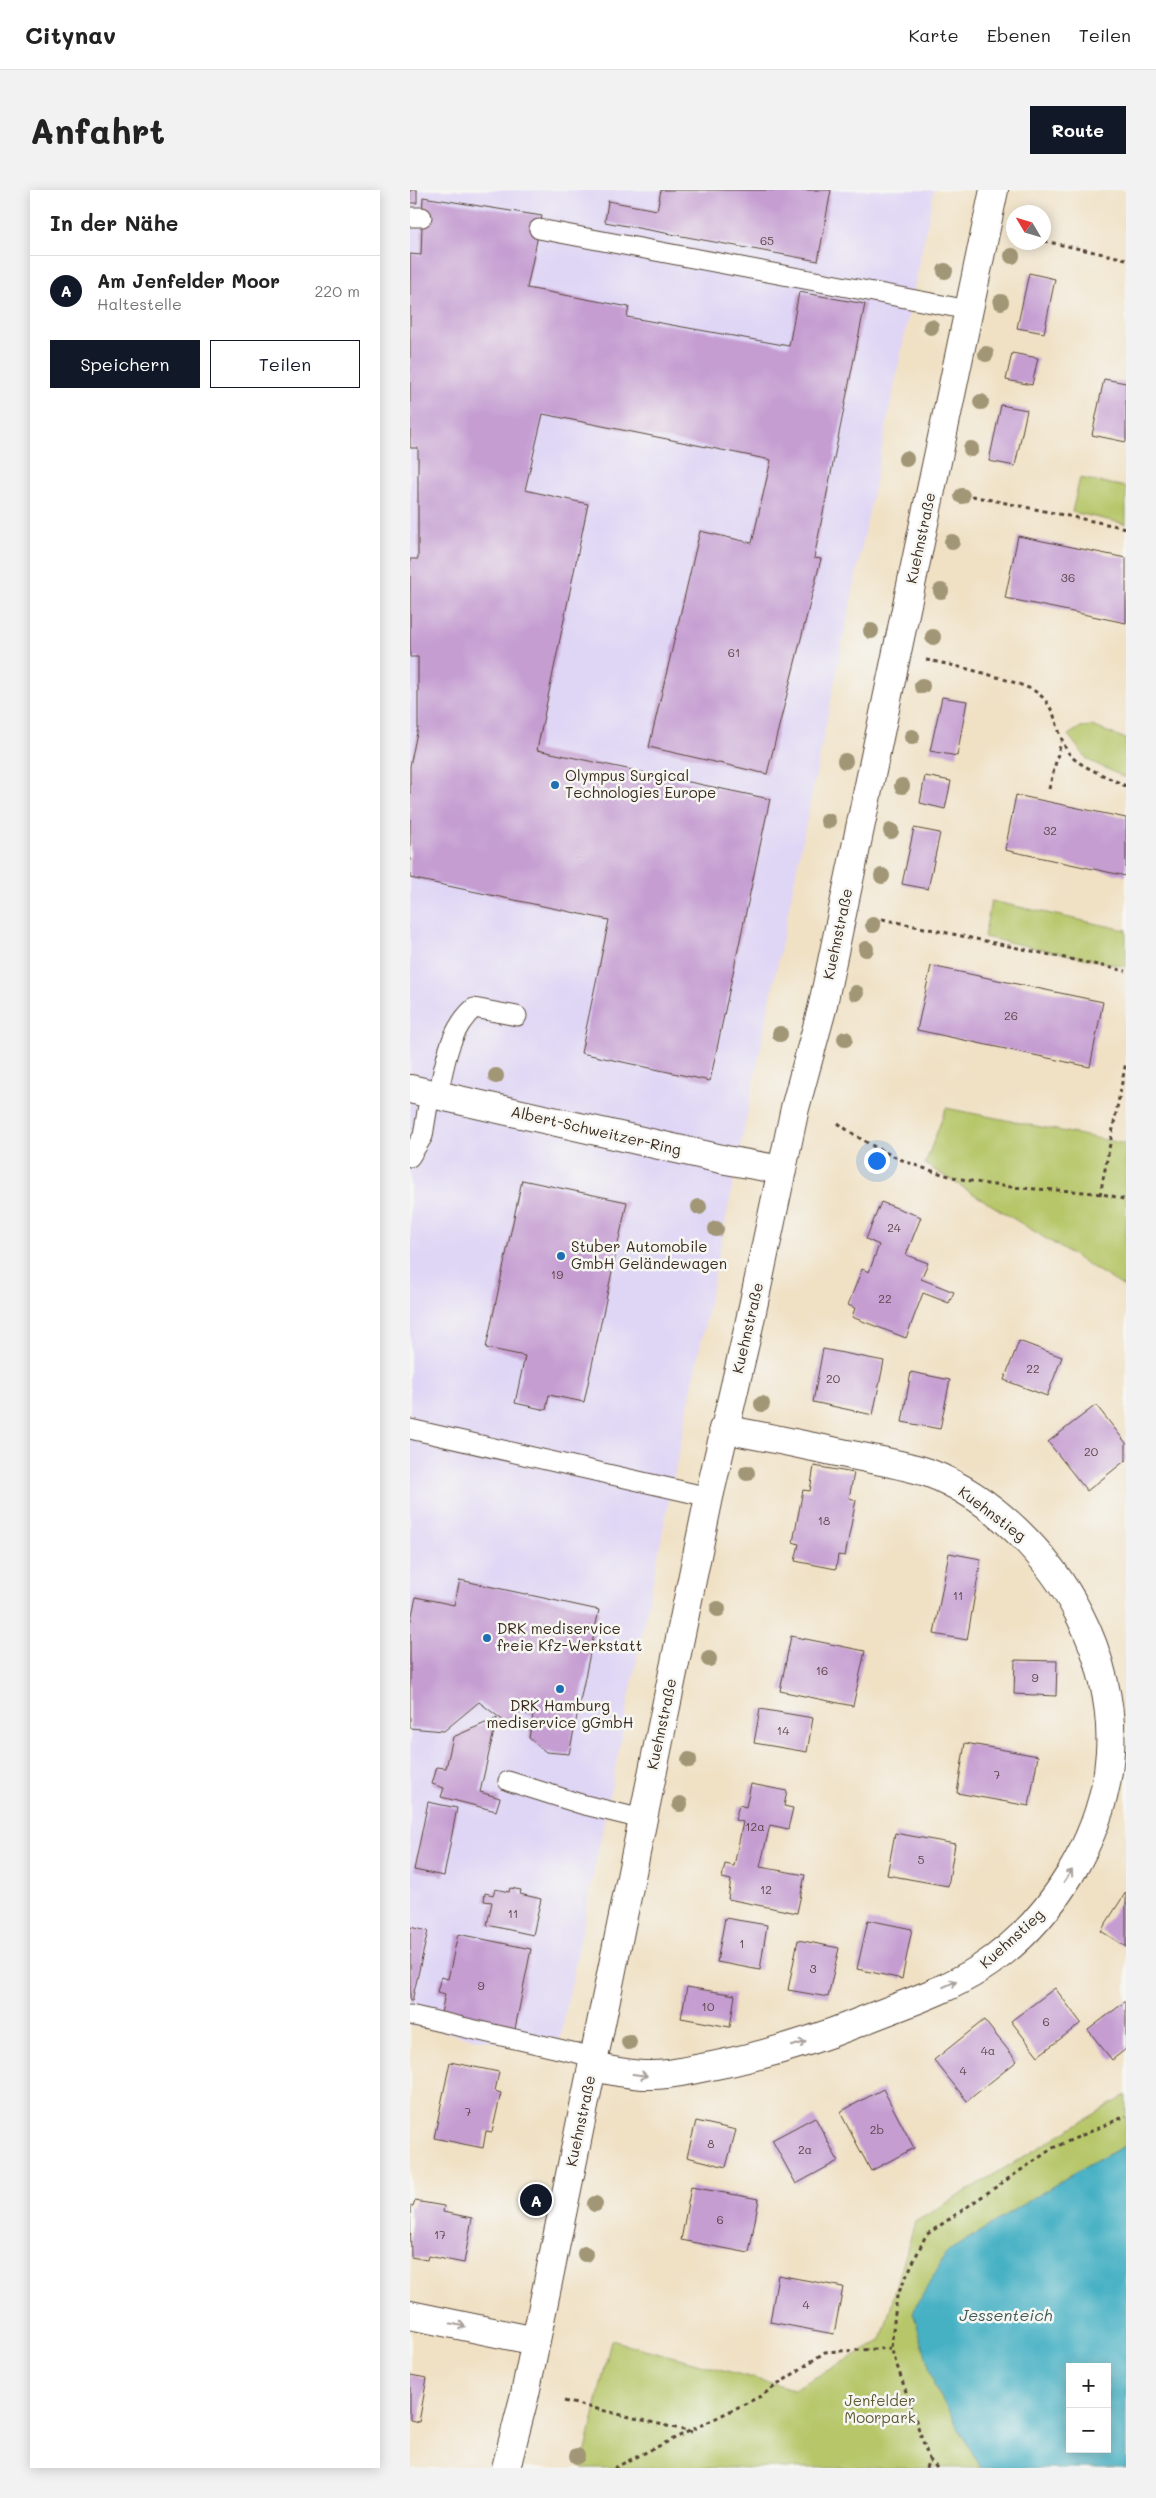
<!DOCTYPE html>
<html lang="de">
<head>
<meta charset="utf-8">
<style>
	body { margin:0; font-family:Mali,sans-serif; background:#f2f2f2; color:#222 }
	.controls { position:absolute; right:15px; bottom:15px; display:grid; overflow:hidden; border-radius:0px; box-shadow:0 2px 12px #0003 }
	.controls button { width:45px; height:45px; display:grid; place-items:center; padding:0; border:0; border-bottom:1px solid #e0e0e0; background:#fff; color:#222; font:25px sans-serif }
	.compass { position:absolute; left:596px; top:15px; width:45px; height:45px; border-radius:50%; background:#fff; box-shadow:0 2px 12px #0003; rotate:308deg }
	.you { position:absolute; left:466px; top:970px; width:18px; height:18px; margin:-12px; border:4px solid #fff; border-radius:50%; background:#1a73e8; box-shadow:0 0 0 8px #1a73e833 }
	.badge { display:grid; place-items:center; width:32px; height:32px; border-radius:50%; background:#111827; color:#fff; font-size:16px; font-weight:700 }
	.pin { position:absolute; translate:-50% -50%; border:2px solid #fff; box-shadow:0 1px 5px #0006 }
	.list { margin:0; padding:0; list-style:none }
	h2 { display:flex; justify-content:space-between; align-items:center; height:65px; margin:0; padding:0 20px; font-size:21px }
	h2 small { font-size:16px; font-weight:400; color:#767676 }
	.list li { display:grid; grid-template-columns:32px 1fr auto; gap:15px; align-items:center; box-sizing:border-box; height:70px; padding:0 20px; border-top:1px solid #e0e0e0 }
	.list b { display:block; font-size:19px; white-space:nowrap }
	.list p { margin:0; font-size:16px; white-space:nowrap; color:#767676 }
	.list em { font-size:16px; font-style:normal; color:#767676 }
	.actions { display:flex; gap:10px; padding:15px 20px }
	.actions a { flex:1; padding:11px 0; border:1px solid #111827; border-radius:0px; text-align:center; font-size:18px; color:#111827 }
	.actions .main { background:#111827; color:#fff }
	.map { position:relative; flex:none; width:716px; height:2278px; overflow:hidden; border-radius:0px }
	header { display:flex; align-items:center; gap:30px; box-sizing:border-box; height:70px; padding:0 25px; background:#fff; border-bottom:1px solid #e0e0e0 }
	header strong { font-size:24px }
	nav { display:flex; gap:28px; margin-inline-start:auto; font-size:18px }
	.intro { display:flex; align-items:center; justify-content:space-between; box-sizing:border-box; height:120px; padding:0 30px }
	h1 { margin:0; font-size:35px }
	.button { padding:12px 22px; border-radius:0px; background:#111827; color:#fff; font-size:18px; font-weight:700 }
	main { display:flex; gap:30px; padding:0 30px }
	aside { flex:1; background:#fff; border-radius:0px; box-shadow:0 2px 12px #0003 }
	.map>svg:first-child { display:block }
</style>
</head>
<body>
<header>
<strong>Citynav</strong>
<nav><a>Karte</a><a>Ebenen</a><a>Teilen</a></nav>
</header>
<div class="intro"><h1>Anfahrt</h1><a class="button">Route</a></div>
<main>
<aside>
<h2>In der Nähe<small></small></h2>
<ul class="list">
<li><span class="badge">A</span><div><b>Am Jenfelder Moor</b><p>Haltestelle</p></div><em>220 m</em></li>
</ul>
<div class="actions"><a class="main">Speichern</a><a>Teilen</a></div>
</aside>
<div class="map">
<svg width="716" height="2278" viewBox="0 0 716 2278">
	<rect width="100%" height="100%" fill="#f6f6f2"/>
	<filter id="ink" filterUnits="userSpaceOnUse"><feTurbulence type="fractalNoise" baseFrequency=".02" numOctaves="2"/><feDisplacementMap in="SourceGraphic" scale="10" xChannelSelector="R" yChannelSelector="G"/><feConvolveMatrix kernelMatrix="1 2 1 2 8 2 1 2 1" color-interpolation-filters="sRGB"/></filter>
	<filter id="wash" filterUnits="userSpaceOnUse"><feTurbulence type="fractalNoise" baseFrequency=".0096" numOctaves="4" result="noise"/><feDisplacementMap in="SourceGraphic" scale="20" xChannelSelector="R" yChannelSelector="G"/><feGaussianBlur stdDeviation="1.12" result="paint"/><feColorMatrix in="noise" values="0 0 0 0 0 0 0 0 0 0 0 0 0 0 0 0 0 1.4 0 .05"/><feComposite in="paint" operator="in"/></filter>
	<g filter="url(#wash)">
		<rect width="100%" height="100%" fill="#f0e1c5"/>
		<path fill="#dfd5f5" d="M0,0H524L147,1865L0,1835Z"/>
		<path fill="#b6c668" stroke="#787843" d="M670,288L716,297V334L662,322Z
			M682,536L716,549V588L678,570L658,545L671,537Z
			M581,711L716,740V777L574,747Z
			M536,918L716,954V1098L515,974Z
			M716,1905V1955L664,1983L537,2062L525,2197L571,2278H172L201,2150L384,2199L471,2151L505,2032Z"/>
		<path fill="#46b1c4" stroke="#406e71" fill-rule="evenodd" d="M716,1955V2278H571L525,2197L503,2122L537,2062L664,1983ZM660,2177H697V2259H660Z"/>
		<g id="blocks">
			<path fill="#c59dd1" d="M0,0H7V13H0Z
				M251,0H421L408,71L195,32L198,11L247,20Z
				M13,7L132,26L117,98L219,117L217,127L379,156L389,102L455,114L404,368L411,369L357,584L239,557L290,341L342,353L361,270L133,224L115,300L178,314L127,560L360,609L300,891L171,863L199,730L0,688V576L8,538V467H0V369H8V258H0V64L11,65Z
				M619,83L645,89L634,143L607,138Z
				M602,163L628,168L622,195L596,190Z
				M694,189L716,193V252L682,245Z
				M591,215L617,220L605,276L579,271Z
				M608,346L716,368V433L595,408Z
				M532,507L557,511L547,566L520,561Z
				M515,586L541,591L535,619L510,613Z
				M606,605L716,628V686L595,660Z
				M504,638L530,643L518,699L492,694Z
				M521,776L693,812L680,877L507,840Z
				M112,990L217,1012L174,1212L139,1205L136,1220L105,1213L115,1166L76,1158Z
				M471,1012L511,1027L496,1065L518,1073L511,1089L544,1102L539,1113L513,1103L496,1148L442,1127L445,1118L438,1115L452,1079L459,1082L469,1055L456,1049Z
				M609,1151L652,1167L637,1206L594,1190Z
				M413,1159L474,1171L463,1225L403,1212Z
				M501,1182L540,1190L530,1239L492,1232Z
				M686,1215L716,1253V1270L677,1301L638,1252Z
				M404,1276L444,1283L439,1308L446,1310L435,1366L428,1365L426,1379L385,1371L389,1354L383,1352L393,1300L400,1301Z
				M539,1363L571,1369L557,1450L524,1444Z
				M50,1390L189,1420L159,1564L136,1562L119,1548L123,1525L107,1522L103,1538L69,1512L34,1541L0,1538V1434L6,1407L44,1415Z
				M381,1446L455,1461L443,1516L370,1501Z
				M605,1470L647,1471L646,1506L604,1504Z
				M350,1519L403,1528L397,1562L344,1553Z
				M87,1528L70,1602L90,1608L86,1621L31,1607L34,1598L22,1594L27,1577L36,1578L43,1547Z
				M555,1553L628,1566L619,1616L547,1603Z
				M341,1594L377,1601L374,1616L383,1618L378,1639L360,1635L350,1677L395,1685L387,1723L318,1709L321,1690L312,1688L315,1674L324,1676L333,1632L325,1630L329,1615L336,1617Z
				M18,1612L47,1618L34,1686L4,1680Z
				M485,1643L545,1654L538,1696L477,1685Z
				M100,1698L111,1700L110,1704L131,1709L123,1745L77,1735L82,1712L74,1711L75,1703L83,1705L85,1699L99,1702Z
				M716,1702V1757L691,1741Z
				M315,1728L357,1735L350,1780L307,1772Z
				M458,1730L502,1739L492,1789L447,1779Z
				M0,1737L18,1741L2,1811H0Z
				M48,1744L121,1759L105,1839L31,1823L35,1804L27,1802L31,1787L38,1789Z
				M388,1750L429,1758L418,1807L378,1800Z
				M277,1797L325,1805L320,1837L271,1828Z
				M645,1798L671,1833L628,1866L601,1831Z
				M716,1811V1859L702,1870L678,1840Z
				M574,1830L607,1871L557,1911L524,1870Z
				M40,1872L89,1882L85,1901L91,1903L82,1942L76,1941L73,1958L24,1948Z
				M473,1899L504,1958L461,1981L430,1922Z
				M405,1927L428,1971L386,1994L362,1950Z
				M286,1931L326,1940L316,1977L277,1967Z
				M281,1997L349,2009L339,2063L271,2050Z
				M5,2011L34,2016L33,2022L62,2028L54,2073L18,2066L17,2070L1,2067L0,2016L3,2017Z
				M368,2085L433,2097L424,2144L360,2132Z
				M0,2185L17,2188L9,2232L0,2230Z"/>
		</g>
	</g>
	<g filter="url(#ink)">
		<use href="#blocks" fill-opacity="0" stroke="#564537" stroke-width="1"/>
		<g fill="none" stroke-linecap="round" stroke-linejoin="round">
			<g stroke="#564537" stroke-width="21">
				<path id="lane" d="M0,27H12
					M129,39L559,120
					M28,905C35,873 39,840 64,818L107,826
					M0,967L13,946L20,903
					M0,1239L299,1307
					M98,1591L171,1614L232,1629
					M0,1825L184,1867"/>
			</g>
			<g stroke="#564537" stroke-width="30">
				<path id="street" d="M0,899L316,970L372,980
					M182,1877C200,1880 219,1885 237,1885C254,1886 271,1882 286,1879C341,1869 395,1854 447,1833C488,1816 534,1802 571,1778C641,1733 695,1646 700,1562C703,1516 690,1464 669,1424C639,1365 582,1307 519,1283C496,1275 470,1271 447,1266C402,1257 358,1247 313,1239
					M0,2125L126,2151"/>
			</g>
			<g stroke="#564537" stroke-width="30">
				<path id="secondary" d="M96,2278L115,2204L299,1307L338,1140L385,918L412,819L584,0"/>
			</g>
			<path stroke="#564537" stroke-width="3" stroke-dasharray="4 4" stroke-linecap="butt" d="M634,51L716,69
				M562,306L716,338
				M516,470C537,473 610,491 626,502C650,518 645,548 662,567C670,576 704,590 716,596
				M639,599L651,552
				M472,729L716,781
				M428,933C475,970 543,992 602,997C636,1001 685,999 716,1010
				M690,1005L716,872
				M154,2211L282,2242
				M519,2269L527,2278
				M204,2278L351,2206L415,2162L481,2158
				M516,2278L519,2269L481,2158L487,2106L516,2045L643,1958L716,1926"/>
			<use href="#lane" stroke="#fff" stroke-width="19"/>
			<use href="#street" stroke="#fff" stroke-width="28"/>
			<use href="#secondary" stroke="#fff" stroke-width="28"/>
		</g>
		<g fill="#a19675">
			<circle cx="602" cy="66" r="8"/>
			<circle cx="535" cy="81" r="8"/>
			<circle cx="591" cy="112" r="8"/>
			<circle cx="521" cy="137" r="8"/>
			<circle cx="576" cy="164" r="8"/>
			<circle cx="571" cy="212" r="8"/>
			<circle cx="561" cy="259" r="8"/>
			<circle cx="496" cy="269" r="8"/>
			<circle cx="552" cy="306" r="8"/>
			<circle cx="542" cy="352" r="8"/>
			<circle cx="531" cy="401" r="8"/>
			<circle cx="461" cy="441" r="8"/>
			<circle cx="523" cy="447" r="8"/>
			<circle cx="512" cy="496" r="8"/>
			<circle cx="502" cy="547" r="8"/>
			<circle cx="435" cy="571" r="8"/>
			<circle cx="492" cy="596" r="8"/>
			<circle cx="418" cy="631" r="8"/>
			<circle cx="481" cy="641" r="8"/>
			<circle cx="472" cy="686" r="8"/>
			<circle cx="463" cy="735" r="8"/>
			<circle cx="456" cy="759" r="8"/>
			<circle cx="446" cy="803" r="8"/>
			<circle cx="370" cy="844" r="8"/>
			<circle cx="435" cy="849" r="8"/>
			<circle cx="86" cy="886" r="8"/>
			<circle cx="289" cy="1017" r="8"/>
			<circle cx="306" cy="1039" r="8"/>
			<circle cx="352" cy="1214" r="8"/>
			<circle cx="337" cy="1283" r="8"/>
			<circle cx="308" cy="1419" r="8"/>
			<circle cx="299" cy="1469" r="8"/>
			<circle cx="279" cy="1570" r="8"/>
			<circle cx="270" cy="1614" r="8"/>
			<circle cx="219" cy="1852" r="8"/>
			<circle cx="185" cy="2014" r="8"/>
			<circle cx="175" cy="2064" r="8"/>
			<circle cx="167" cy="2266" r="8"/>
		</g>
		<defs><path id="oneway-shaft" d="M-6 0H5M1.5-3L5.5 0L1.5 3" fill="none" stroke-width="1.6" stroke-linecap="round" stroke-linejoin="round" transform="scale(1.25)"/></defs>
		<g stroke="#a79f9a">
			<use href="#oneway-shaft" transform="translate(658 1686) rotate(-55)"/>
			<use href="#oneway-shaft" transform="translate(540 1794) rotate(-25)"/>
			<use href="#oneway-shaft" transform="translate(389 1854) rotate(-18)"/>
			<use href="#oneway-shaft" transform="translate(230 1885) rotate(7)"/>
			<use href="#oneway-shaft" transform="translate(48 2135) rotate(12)"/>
		</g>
	</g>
	<g fill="#1f6fb2" stroke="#f6f6f2" stroke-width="2">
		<circle cx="145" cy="595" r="5"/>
		<circle cx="151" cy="1066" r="5"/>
		<circle cx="77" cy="1448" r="5"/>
		<circle cx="150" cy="1499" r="5"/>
	</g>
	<g text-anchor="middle" stroke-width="5" stroke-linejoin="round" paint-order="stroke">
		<g font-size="12" fill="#5e474b">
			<text x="357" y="55">65</text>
			<text x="658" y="392">36</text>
			<text x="324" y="467">61</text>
			<text x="640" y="645">32</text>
			<text x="601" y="830">26</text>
			<text x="484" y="1042">24</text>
			<text x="147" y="1089">19</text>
			<text x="475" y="1113">22</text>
			<text x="623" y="1183">22</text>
			<text x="423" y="1193">20</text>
			<text x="681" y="1266">20</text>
			<text x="414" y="1335">18</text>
			<text x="548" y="1410">11</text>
			<text x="412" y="1485">16</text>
			<text x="625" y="1492">9</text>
			<text x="373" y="1545">14</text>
			<text x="587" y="1589">7</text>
			<text x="345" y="1641">12a</text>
			<text x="511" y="1674">5</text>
			<text x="356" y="1704">12</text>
			<text x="103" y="1728">11</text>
			<text x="332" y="1758">1</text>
			<text x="403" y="1783">3</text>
			<text x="71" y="1800">9</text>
			<text x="298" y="1821">10</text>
			<text x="636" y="1836">6</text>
			<text x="578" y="1865">4a</text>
			<text x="553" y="1885">4</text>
			<text x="58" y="1926">7</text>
			<text x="467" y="1944">2b</text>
			<text x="301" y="1958">8</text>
			<text x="395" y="1964">2a</text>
			<text x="310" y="2034">6</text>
			<text x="30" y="2049">17</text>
			<text x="396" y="2119">4</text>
		</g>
		<g font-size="15" fill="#3b2a1e" stroke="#f6f6f2">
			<text transform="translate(511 348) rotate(-78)" y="5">Kuehnstraße</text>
			<text transform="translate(428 744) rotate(-78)" y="5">Kuehnstraße</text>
			<text transform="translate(186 941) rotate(13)" y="5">Albert-Schweitzer-Ring</text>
			<text transform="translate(338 1138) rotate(-77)" y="5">Kuehnstraße</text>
			<text transform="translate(582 1324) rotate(37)" y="5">Kuehnstieg</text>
			<text transform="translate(252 1534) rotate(-78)" y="5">Kuehnstraße</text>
			<text transform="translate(602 1749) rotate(-42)" y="5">Kuehnstieg</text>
			<text transform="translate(171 1931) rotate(-78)" y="5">Kuehnstraße</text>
		</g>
		<g font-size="15" fill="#3b2a1e" stroke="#f6f6f2" text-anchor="start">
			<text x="155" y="591">Olympus Surgical<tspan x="155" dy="17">Technologies Europe</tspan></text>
			<text x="161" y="1062">Stuber Automobile<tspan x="161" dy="17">GmbH Geländewagen</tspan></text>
			<text x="87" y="1444">DRK mediservice<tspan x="87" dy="17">freie Kfz-Werkstatt</tspan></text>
			<text x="150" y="1521" text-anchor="middle">DRK Hamburg<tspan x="150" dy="17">mediservice gGmbH</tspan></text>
		</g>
		<g font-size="15" fill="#605934" stroke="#f6f6f2">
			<text x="470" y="2216">Jenfelder<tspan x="470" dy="17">Moorpark</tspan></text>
		</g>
		<g font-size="16" font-style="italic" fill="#3f5958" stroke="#f6f6f2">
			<text x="596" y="2131">Jessenteich</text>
		</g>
	</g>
</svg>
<div class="controls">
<button>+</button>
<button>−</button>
</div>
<svg class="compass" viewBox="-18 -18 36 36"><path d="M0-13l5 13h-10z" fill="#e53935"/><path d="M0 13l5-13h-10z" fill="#767676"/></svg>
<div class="you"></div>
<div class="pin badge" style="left:126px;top:2010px">A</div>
</div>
</main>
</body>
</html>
